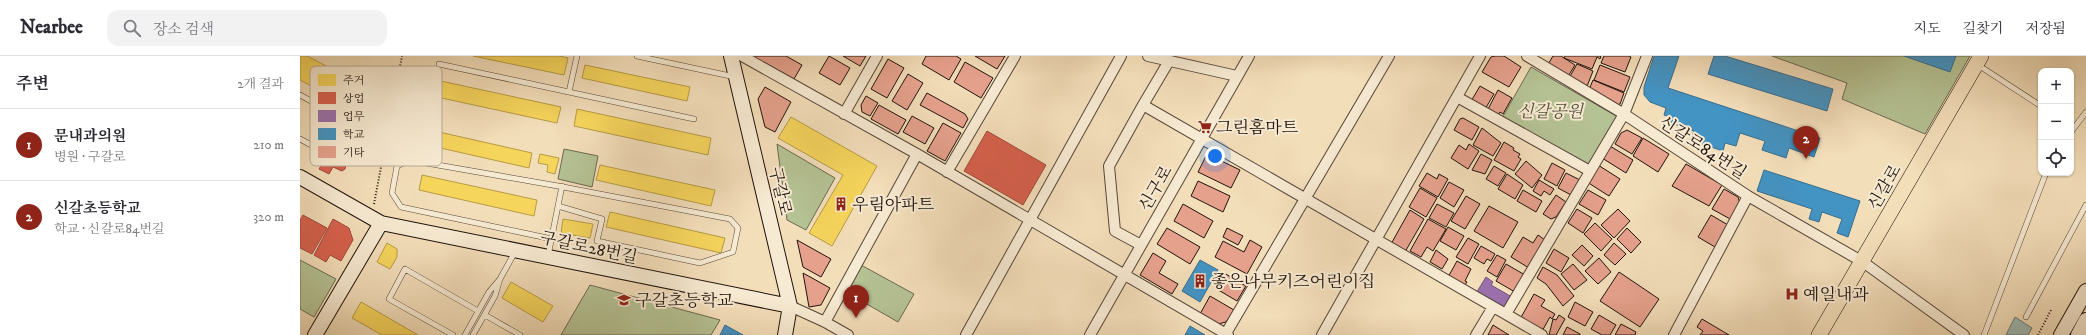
<!DOCTYPE html>
<html lang="ko">
<head>
<meta charset="utf-8">
<style>
	body { margin:0; font-family:"IM FELL DW Pica","Noto Serif KR",serif; background:#f2f2f3; color:#2b2b33 }
	.controls { position:absolute; right:12px; top:12px; display:grid; overflow:hidden; border-radius:8px; box-shadow:0 1px 3px #0004 }
	.controls button { width:36px; height:36px; display:grid; place-items:center; padding:0; border:0; border-bottom:1px solid #e1e1e2; background:#fff; color:#2b2b33; font:20px sans-serif }
	.you { position:absolute; left:915px; top:100px; width:14px; height:14px; margin:-10px; border:3px solid #fff; border-radius:50%; background:#1a73e8; box-shadow:0 0 0 6px #1a73e833 }
	.badge { display:grid; place-items:center; width:26px; height:26px; border-radius:50%; background:#8f2418; color:#fff; font-size:13px; font-weight:700 }
	.pin { position:absolute; translate:-50% -33px; filter:drop-shadow(0 1px 2px #0008) }
	.pin::after { content:''; position:absolute; top:21px; width:14px; height:12px; background:inherit; clip-path:polygon(0 0,100% 0,50% 100%) }
	.list { margin:0; padding:0; list-style:none }
	h2 { display:flex; justify-content:space-between; align-items:center; height:52px; margin:0; padding:0 16px; font-size:17px }
	h2 small { font-size:13px; font-weight:400; color:#7c7c81 }
	.list li { display:grid; grid-template-columns:26px 1fr auto; gap:12px; align-items:center; box-sizing:border-box; height:72px; padding:0 16px; border-top:1px solid #e1e1e2 }
	.list b { display:block; font-size:15px; white-space:nowrap }
	.list p { margin:0; font-size:13px; white-space:nowrap; color:#7c7c81 }
	.list em { font-size:13px; font-style:normal; color:#7c7c81 }
	.icon { flex:none; width:22px; height:22px; fill:none; stroke:currentColor; stroke-width:2; stroke-linecap:round; stroke-linejoin:round }
	.map { position:relative; flex:none; width:1786px; height:279px; overflow:hidden }
	header { display:flex; align-items:center; gap:24px; box-sizing:border-box; height:56px; padding:0 20px; background:#fff; border-bottom:1px solid #e1e1e2 }
	header strong { font-size:19px }
	nav { display:flex; gap:22px; margin-inline-start:auto; font-size:14px }
	.search { width:280px; height:36px; background:#f2f2f3; display:flex; align-items:center; gap:10px; box-sizing:border-box; padding:0 14px; border-radius:12px; color:#7c7c81; font-size:15px }
	main { display:flex }
	aside { flex:1; background:#fff }
	.map>svg:first-child { display:block }
</style>
</head>
<body>
<header>
<strong>Nearbee</strong>
<div class="search"><svg class="icon" aria-label="search" viewBox="0 0 24 24"><circle cx="10" cy="10" r="6"/><path d="M15 15l6 6"/></svg>장소 검색</div>
<nav><a>지도</a><a>길찾기</a><a>저장됨</a></nav>
</header>
<main>
<aside>
<h2>주변<small>2개 결과</small></h2>
<ul class="list">
<li><span class="badge">1</span><div><b>문내과의원</b><p>병원 · 구갈로</p></div><em>210 m</em></li>
<li><span class="badge">2</span><div><b>신갈초등학교</b><p>학교 · 신갈로84번길</p></div><em>320 m</em></li>
</ul>
</aside>
<div class="map">
<svg width="1786" height="279" viewBox="0 0 1786 279">
	<rect width="100%" height="100%" fill="#f3deba"/>
	<filter id="stains"><feTurbulence type="fractalNoise" baseFrequency=".005" numOctaves="4"/><feColorMatrix values="0 0 0 0 .2 0 0 0 0 .09 0 0 0 0 .02 0 0 0 .5 -.17"/></filter>
	<radialGradient id="worn" r=".72"><stop offset=".6" stop-color="#630" stop-opacity="0"/><stop offset="1" stop-color="#630" stop-opacity=".3"/></radialGradient>
	<path fill="#b5c294" stroke="#6b6a50" d="M1472,0H1670L1625,78L1542,43L1547,27Z
		M1231,11L1318,61L1289,109L1202,62Z
		M477,88L535,122L506,174L487,164Z
		M264,93L298,100L292,131L258,123Z
		M0,204L36,223L14,261L0,253Z
		M561,209L614,238L598,266L546,236Z
		M290,229L420,264L411,279H261Z"/>
	<path fill="#9dbbb6" stroke="#6b7872" d="M1715,261L1732,272L1728,279H1706Z"/>
	<path fill="#f6d55c" stroke="#b69b44" d="M0,0H7L53,24L41,46L0,24Z
		M173,0H259L268,2L264,19Z
		M285,9L390,31L387,45L282,22Z
		M127,22L261,51L257,67L123,38Z
		M277,53L411,82L408,99L274,70Z
		M491,61L577,110L532,190L509,177L543,119L478,82Z
		M117,71L232,97L229,112L114,86Z
		M240,98L259,102L255,118L247,116L248,109L238,107Z
		M300,109L415,134L411,150L296,124Z
		M122,119L237,144L234,160L119,134Z
		M310,156L425,182L421,197L306,171Z
		M263,163L293,168L290,182L261,177Z
		M87,187L97,193V201L90,213L77,206Z
		M211,226L253,250L243,266L202,242Z
		M61,246L118,279H82L52,262Z"/>
	<path fill="#d6604d" stroke="#a0493a" d="M48,61L76,76L60,106L47,99L43,106L46,109L45,113L42,115L33,111L29,118L19,113Z
		M687,75L746,109L723,149L664,115Z
		M3,159L27,172L12,198L0,192V164Z
		M33,163L49,172L53,184L41,205L30,199L26,206L14,199Z"/>
	<path fill="#9970ab" stroke="#75547b" d="M1186,221L1193,226L1191,229L1212,241L1206,252L1200,254L1175,239Z"/>
	<path fill="#4393c3" stroke="#396d8c" d="M1354,0H1379L1368,32L1520,82L1514,101L1489,92L1486,102L1462,94L1465,85L1440,77L1436,90L1425,87L1423,95L1390,84L1394,75L1368,66L1370,61L1364,59L1366,52L1350,46L1344,39V31Z
		M1414,0H1425L1533,33L1527,55L1408,18Z
		M1604,0H1656L1650,16Z
		M1464,114L1560,145L1548,181L1537,177L1542,163L1522,156L1519,166L1509,163L1512,153L1457,135Z
		M900,204L918,214L900,246L882,235Z
		M425,269L443,279H420Z
		M890,270L905,279H885Z"/>
	<path fill="#e6a18d" stroke="#21130c" d="M452,0H486L502,9L494,23Z
		M529,0L550,12L540,29L519,17Z
		M543,0H566L560,10Z
		M626,0H656L661,3L649,24L622,8Z
		M675,0H705L697,13Z
		M1195,0H1204L1221,11L1209,31L1182,16L1191,1Z
		M1253,0H1261L1275,9L1267,22L1247,10Z
		M1265,0H1301L1300,3L1297,1L1292,13L1264,2Z
		M1304,0H1329L1331,1L1325,16L1301,7Z
		M588,3L604,12L587,42L571,33Z
		M665,6L693,22L681,42L654,26Z
		M1277,8L1293,15L1286,33L1268,24Z
		M1300,9L1330,21L1324,36L1294,24Z
		M608,18L623,27L607,54L592,45Z
		M1293,24L1324,37L1320,48L1314,51L1288,36Z
		M1180,30L1194,38L1184,55L1170,47Z
		M465,31L491,46L475,76L465,71L458,43Z
		M1198,34L1212,42L1203,58L1200,56L1197,61L1187,55Z
		M627,37L665,58L668,63L663,72L620,49Z
		M566,40L578,47L570,60L562,56L561,49Z
		M579,49L606,64L598,78L571,63Z
		M612,60L634,72L625,88L603,76Z
		M1163,62L1179,71L1172,84L1154,74L1160,63Z
		M643,67L661,77L645,105L627,95Z
		M1182,72L1201,87L1193,100L1173,89Z
		M1327,74L1342,82L1332,98L1315,88L1321,77Z
		M1343,82L1369,98L1358,116L1333,100Z
		M1204,86L1214,92L1213,94L1220,98L1218,101L1221,103L1214,115L1194,104Z
		M1169,88L1179,95L1168,113L1151,102L1159,89L1166,94Z
		M1310,90L1333,104L1326,117L1302,102Z
		M907,98L940,114L931,132L898,116Z
		M1181,98L1192,104L1185,118L1172,114Z
		M1226,105L1242,119L1232,132L1215,118Z
		M1252,107L1265,114L1257,130L1244,123Z
		M1386,108L1422,129L1409,150L1372,130Z
		M1298,109L1320,123L1309,140L1287,126Z
		M1194,110L1206,117L1198,130L1186,123Z
		M1127,117L1137,123L1139,118L1148,123L1138,141L1119,130Z
		M1266,117L1280,124L1271,139L1258,132Z
		M1207,118L1223,129L1215,143L1198,133Z
		M1239,124L1254,133L1250,139L1244,135L1241,140L1233,135Z
		M898,125L930,140L923,156L891,140Z
		M1149,126L1164,134L1154,151L1140,142Z
		M1120,132L1137,142L1126,161L1109,151Z
		M1424,133L1438,141L1441,150L1432,164L1412,153Z
		M1223,134L1242,145L1236,156L1217,145Z
		M1288,134L1306,144L1298,159L1279,148Z
		M1256,139L1266,146L1256,161L1251,163L1243,158Z
		M1166,140L1180,148L1165,173L1151,165Z
		M883,148L913,165L904,182L874,165Z
		M1137,148L1154,157L1146,171L1129,162Z
		M1189,150L1218,166L1203,192L1174,175Z
		M1277,153L1292,162L1283,177L1268,167Z
		M1318,153L1330,165L1314,182L1301,169Z
		M1110,154L1124,163L1105,196L1091,188Z
		M1411,159L1428,169L1415,191L1398,181Z
		M1128,163L1146,173L1133,195L1127,191L1121,201L1110,195Z
		M1295,167L1312,183L1301,195L1284,178Z
		M1148,171L1164,180L1156,194L1140,185Z
		M867,172L900,191L890,208L857,188Z
		M927,172L943,180L938,189L923,181Z
		M1327,172L1341,186L1331,197L1317,183Z
		M1238,179L1245,184L1229,212L1211,201L1223,181L1233,187Z
		M1168,182L1179,188L1168,208L1156,201Z
		M497,184L531,203L521,221L503,211Z
		M950,184L962,191L947,218L915,201L923,185L944,196Z
		M1314,187L1326,198L1315,209L1304,199Z
		M1282,189L1293,200L1284,210L1272,199Z
		M1181,190L1195,198L1191,205L1187,203L1184,208L1174,202Z
		M1254,193L1269,202L1261,216L1246,207Z
		M1136,194L1148,203L1142,213L1130,206Z
		M853,197L866,205L859,217L878,228L872,238L840,219Z
		M1197,199L1206,204L1197,221L1187,215Z
		M1299,202L1311,216L1298,228L1285,215Z
		M1157,205L1171,213L1165,225L1167,226L1163,232L1147,223Z
		M1206,208L1225,219L1215,236L1196,225Z
		M1273,208L1287,224L1274,234L1261,218Z
		M1243,211L1257,219L1274,240L1263,250L1246,228L1237,222Z
		M1319,216L1359,243L1340,271L1300,245Z
		M503,217L530,232L521,249L509,251Z
		M924,217L946,230L937,245L915,232Z
		M1234,238L1245,244L1241,250L1255,258L1252,263L1250,261L1241,277L1219,265Z
		M910,240L934,254L926,266L918,268L900,258Z
		M1275,246L1293,256L1285,270L1268,261Z
		M1259,259L1265,263L1256,279H1249L1253,263L1256,264Z
		M1299,259L1316,269L1310,279H1302L1291,273Z
		M1402,263L1429,279H1400L1403,275L1397,271Z
		M1321,268L1336,276L1335,279H1315Z
		M1193,269L1209,279H1188Z
		M1267,271L1280,278V279H1263Z"/>
	<g fill="none" stroke-linecap="round" stroke-linejoin="round">
		<g stroke="#564638" stroke-width="6">
			<path id="lane" d="M337,0L435,21
				M139,8L394,63
				M1678,9L1741,50
				M269,36L277,0
				M0,39L31,56L13,90L0,83
				M1771,76L1786,56
				M258,150L262,130
				M248,200L258,150L302,163L297,185L400,207L433,196L438,172L430,163L258,130L109,104L97,110L92,137L101,151L252,183
				M200,223L215,196
				M185,259L220,279
				M1726,261L1786,149
				M153,279L89,243L105,213L178,255
				M165,279L189,236L200,223L195,240L173,279
				M1684,279L1746,117"/>
		</g>
		<g stroke="#564638" stroke-width="12">
			<path id="street" d="M442,0L617,98L928,279
				M848,0L937,20
				M1227,0L1324,58L1448,140L1563,206L1664,279
				M1157,41L1290,115
				M843,49L869,5
				M544,58L577,0
				M647,116L715,0
				M841,189L815,175L809,110L843,49L1242,279
				M490,250L525,266L548,279
				M1206,258L1324,58L1347,0
				M525,266L617,98
				M666,279L821,0
				M790,279L949,0
				M925,279L1089,0
				M1022,279L1180,0
				M1176,279L1193,251
				M1374,279L1448,140"/>
		</g>
		<g stroke="#21130c" stroke-width="16">
			<path id="secondary" d="M431,0L490,250L485,279
				M0,121L81,167L490,250
				M15,279L81,167
				M1761,279L1786,235
				M1778,279L1786,264"/>
		</g>
		<g stroke="#21130c" stroke-width="16">
			<path id="primary" d="M1519,279L1681,0"/>
		</g>
		<path stroke="#21130c" stroke-width="2" stroke-dasharray="1 2" stroke-linecap="butt" d="M74,148L102,0
			M1738,279L1751,254"/>
		<use href="#lane" stroke="#f7ead2" stroke-width="5"/>
		<use href="#street" stroke="#f7ead2" stroke-width="10"/>
		<use href="#secondary" stroke="#f7ead2" stroke-width="14"/>
		<use href="#primary" stroke="#f3deba" stroke-width="15"/>
	</g>
	<defs>
		<g id="supermarket-bare" transform="scale(1.08)"><path d="M-6-5.5h2.5l.6 2H6L4.5 2H-2.5L-4.4-4H-6ZM-1.5 3.2a1.3 1.3 0 1 0 .1 0ZM3 3.2a1.3 1.3 0 1 0 .1 0Z" fill="#8f2418" stroke="#f7ead2" stroke-width="2.5" paint-order="stroke"/></g>
		<g id="building-bare" transform="scale(1.08)"><path d="M-4-6H4V6H1V3H-1V6H-4ZM-2.5-4.3h1.7v1.8h-1.7ZM.8-4.3h1.7v1.8H.8ZM-2.5-1h1.7V.8h-1.7ZM.8-1h1.7V.8H.8Z" fill="#8f2418" stroke="#f7ead2" stroke-width="2.5" paint-order="stroke"/></g>
		<g id="hospital-bare" transform="scale(1.08)"><path d="M-5-5h3v3.5h4V-5h3V5h-3V1.5h-4V5h-3Z" fill="#8f2418" stroke="#f7ead2" stroke-width="2.5" paint-order="stroke"/></g>
		<g id="school-bare" transform="scale(1.08)"><path d="M0-5L7-2L0 1L-7-2ZM-4 1L0 2.5L4 1V4Q0 6-4 4Z" fill="#8f2418" stroke="#f7ead2" stroke-width="2.5" paint-order="stroke"/></g>
	</defs>
	<g fill-rule="evenodd">
		<use href="#supermarket-bare" x="905" y="71"/>
		<use href="#building-bare" x="541" y="148"/>
		<use href="#building-bare" x="900" y="225"/>
		<use href="#hospital-bare" x="1492" y="238"/>
		<use href="#school-bare" x="324" y="244"/>
	</g>
	<g text-anchor="middle" stroke-width="4" stroke-linejoin="round" paint-order="stroke">
		<g font-size="17" font-style="italic" fill="#55503c" stroke="#f7ead2">
			<text x="1250" y="61">신갈공원</text>
		</g>
		<g font-size="17" fill="#21130c" stroke="#f7ead2" text-anchor="start">
			<text x="916" y="77">그린홈마트</text>
			<text x="552" y="154">우림아파트</text>
			<text x="911" y="231">좋은나무키즈어린이집</text>
			<text x="1503" y="244">예일내과</text>
			<text x="335" y="250">구갈초등학교</text>
		</g>
		<g font-size="17" fill="#21130c" stroke="#f7ead2">
			<text transform="translate(1403 91) rotate(33)" y="6">신갈로84번길</text>
			<text transform="translate(1584 131) rotate(-60)" y="6">신갈로</text>
			<text transform="translate(855 132) rotate(-60)" y="6">신구로</text>
			<text transform="translate(481 135) rotate(77)" y="6">구갈로</text>
			<text transform="translate(289 191) rotate(12)" y="6">구갈로28번길</text>
		</g>
	</g>
	<rect x="10" y="10" width="132" height="100" rx="6" fill="#f7ead2" stroke="#b7aa97" stroke-width="1"/>
	<rect x="18" y="18" width="18" height="12" fill="#f6d55c"/>
	<rect x="18" y="36" width="18" height="12" fill="#d6604d"/>
	<rect x="18" y="54" width="18" height="12" fill="#9970ab"/>
	<rect x="18" y="72" width="18" height="12" fill="#4393c3"/>
	<rect x="18" y="90" width="18" height="12" fill="#e6a18d"/>
	<g font-size="11" fill="#21130c">
		<text x="43" y="28">주거</text>
		<text x="43" y="46">상업</text>
		<text x="43" y="64">업무</text>
		<text x="43" y="82">학교</text>
		<text x="43" y="100">기타</text>
	</g>
	<rect width="100%" height="100%" filter="url(#stains)"/>
	<rect width="100%" height="100%" fill="url(#worn)"/>
</svg>
<div class="controls">
<button>+</button>
<button>−</button>
<button><svg class="icon" aria-label="locate" viewBox="0 0 24 24"><circle cx="12" cy="12" r="6"/><path d="M12 2v4M12 18v4M2 12h4M18 12h4"/></svg></button>
</div>
<div class="you"></div>
<div class="pin badge" style="left:556px;top:262px">1</div>
<div class="pin badge" style="left:1506px;top:103px">2</div>
</div>
</main>
</body>
</html>
